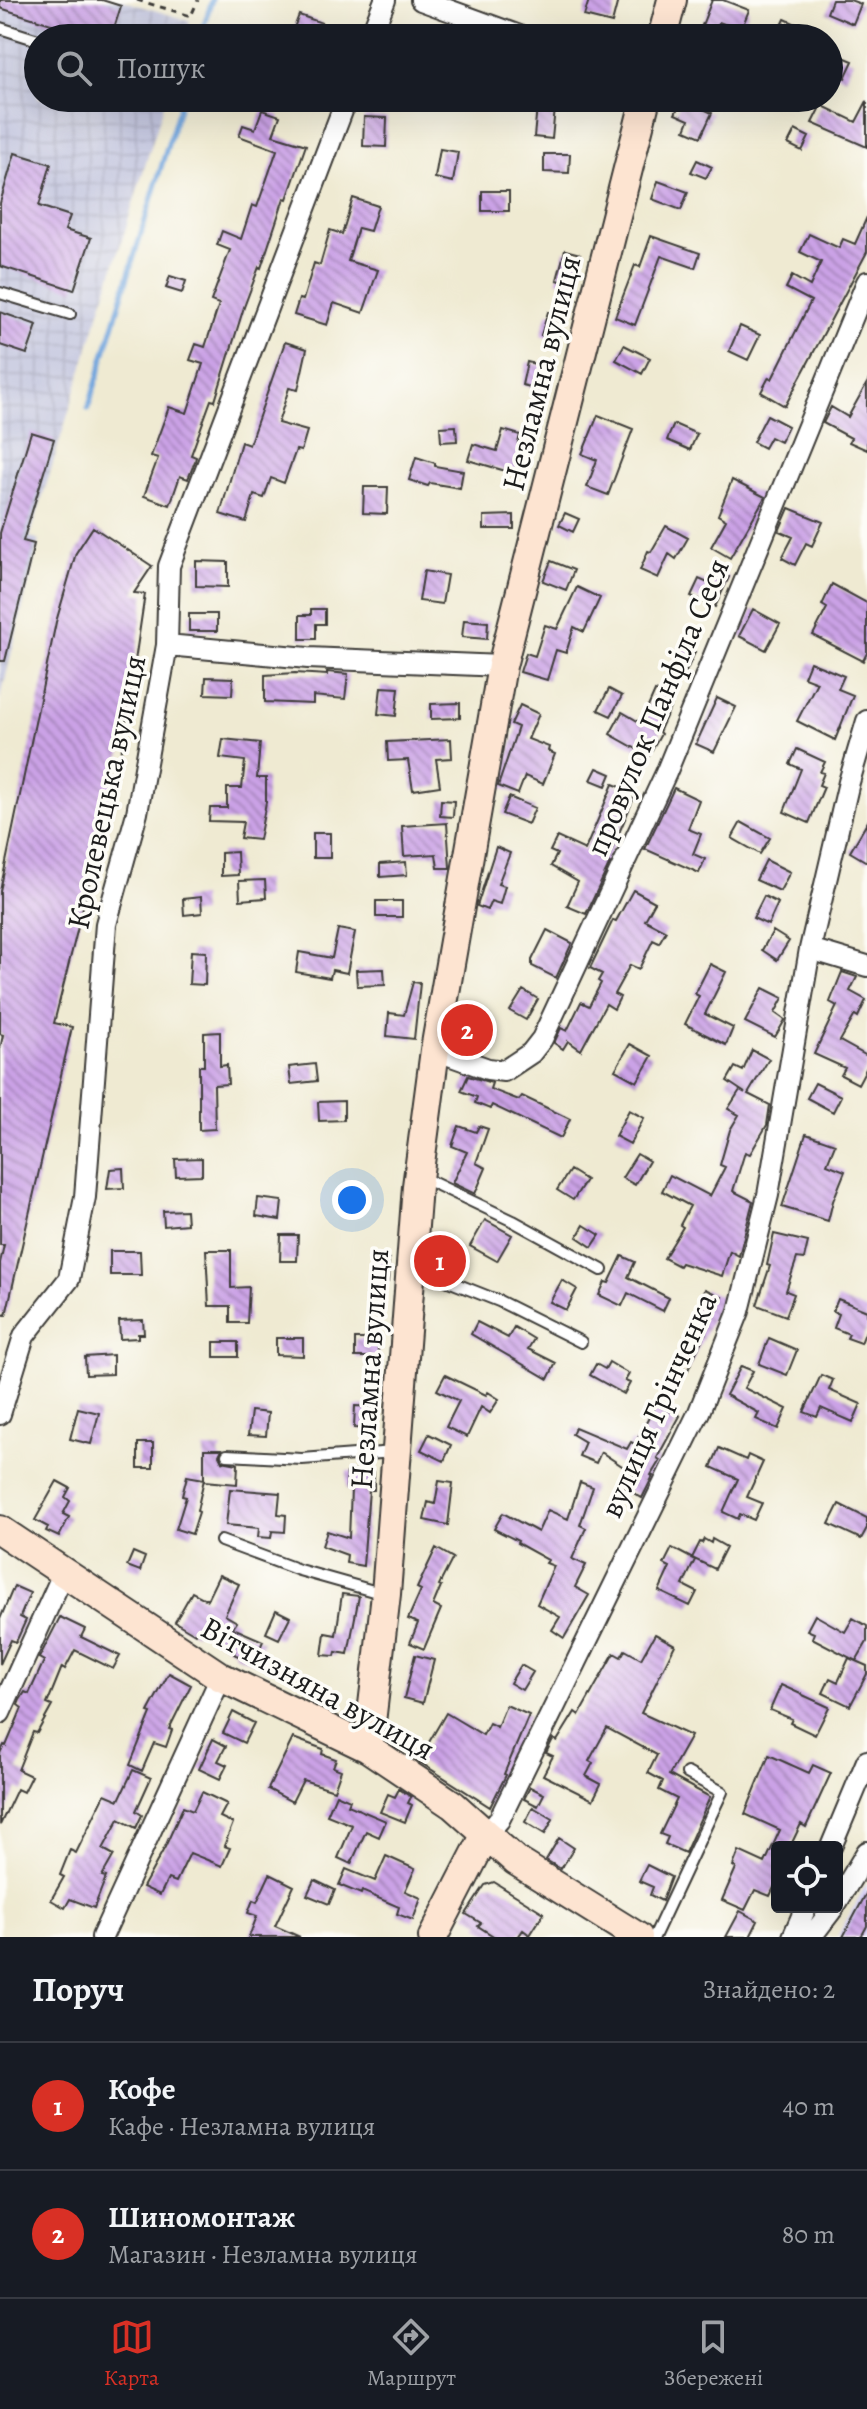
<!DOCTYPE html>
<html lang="uk">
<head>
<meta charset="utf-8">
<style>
	body { margin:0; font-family:Alegreya,serif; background:#242831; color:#f1f3f6 }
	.controls { position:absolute; right:24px; bottom:24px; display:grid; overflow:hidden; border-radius:8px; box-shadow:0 8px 32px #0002 }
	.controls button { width:72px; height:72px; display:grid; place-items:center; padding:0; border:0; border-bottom:2px solid #363941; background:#171b24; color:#f1f3f6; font:40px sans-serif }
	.you { position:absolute; left:352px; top:1200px; width:28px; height:28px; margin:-20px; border:6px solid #fff; border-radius:50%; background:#1a73e8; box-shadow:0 0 0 12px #1a73e833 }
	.badge { display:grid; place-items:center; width:52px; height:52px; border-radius:50%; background:#d93025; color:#fff; font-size:26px; font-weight:700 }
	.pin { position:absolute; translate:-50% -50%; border:4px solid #fff; box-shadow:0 2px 8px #0006 }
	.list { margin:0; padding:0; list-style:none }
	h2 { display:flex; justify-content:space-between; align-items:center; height:104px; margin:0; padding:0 32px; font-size:34px }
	h2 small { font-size:26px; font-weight:400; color:#9ea1a6 }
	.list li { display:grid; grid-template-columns:52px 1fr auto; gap:24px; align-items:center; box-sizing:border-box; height:128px; padding:0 32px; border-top:2px solid #363941 }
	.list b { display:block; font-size:30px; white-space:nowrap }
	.list p { margin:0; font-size:26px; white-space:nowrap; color:#9ea1a6 }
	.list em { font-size:26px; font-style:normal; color:#9ea1a6 }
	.icon { flex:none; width:44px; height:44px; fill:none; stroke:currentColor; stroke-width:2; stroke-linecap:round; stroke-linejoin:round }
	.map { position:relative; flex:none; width:867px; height:1937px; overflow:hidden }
	.search { position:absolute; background:#171b24; box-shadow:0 8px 32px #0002; left:24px; right:24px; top:24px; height:88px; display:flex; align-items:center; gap:20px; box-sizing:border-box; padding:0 28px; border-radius:44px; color:#9ea1a6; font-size:30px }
	.sheet { height:360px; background:#171b24 }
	nav { display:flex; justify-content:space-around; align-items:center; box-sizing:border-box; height:112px; border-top:2px solid #363941; background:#171b24; font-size:22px; color:#9ea1a6 }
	nav a { display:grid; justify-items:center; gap:4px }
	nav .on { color:#d93025 }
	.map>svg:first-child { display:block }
</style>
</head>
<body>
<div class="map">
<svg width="867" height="1937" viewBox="0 0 867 1937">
	<defs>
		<pattern id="industrial-grid" width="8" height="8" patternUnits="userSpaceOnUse" patternTransform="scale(2)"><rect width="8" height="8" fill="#c0c2dd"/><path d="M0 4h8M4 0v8" fill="none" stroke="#a4a6bd"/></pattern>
		<pattern id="building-back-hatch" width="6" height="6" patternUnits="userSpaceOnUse" patternTransform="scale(2)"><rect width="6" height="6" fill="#cba2e6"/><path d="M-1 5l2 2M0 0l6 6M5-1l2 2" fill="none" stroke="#a483ba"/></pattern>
	</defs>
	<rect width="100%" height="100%" fill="#fdfcf7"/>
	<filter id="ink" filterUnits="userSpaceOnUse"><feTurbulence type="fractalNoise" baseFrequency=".0125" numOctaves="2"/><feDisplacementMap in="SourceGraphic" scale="16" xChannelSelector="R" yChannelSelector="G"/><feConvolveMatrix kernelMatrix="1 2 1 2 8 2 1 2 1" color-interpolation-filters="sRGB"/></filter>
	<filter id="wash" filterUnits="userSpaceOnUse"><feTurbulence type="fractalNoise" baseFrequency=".006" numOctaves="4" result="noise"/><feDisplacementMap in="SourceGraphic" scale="32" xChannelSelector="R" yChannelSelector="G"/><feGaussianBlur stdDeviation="1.8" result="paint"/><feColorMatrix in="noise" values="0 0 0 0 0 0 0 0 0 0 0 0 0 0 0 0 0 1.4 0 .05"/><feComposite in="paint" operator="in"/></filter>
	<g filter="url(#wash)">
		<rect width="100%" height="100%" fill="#efead2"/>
		<path fill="#d9d6f7" d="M867,1883V1937H837Z"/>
		<path fill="url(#industrial-grid)" d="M0,0H121L190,21L185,38H38V98H166L30,537L39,541L0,700Z"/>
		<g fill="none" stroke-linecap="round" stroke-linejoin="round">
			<path stroke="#70a4dd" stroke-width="5" d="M200,38L212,0
				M88,409L182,98"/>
		</g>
		<g id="blocks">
			<path fill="url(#building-back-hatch)" d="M0,0H102L121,6L111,38H96L0,8Z
				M589,0H618L612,23L584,16Z
				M712,0H723L749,10L741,30L719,22L712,38H697Z
				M832,0H850L861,4L853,24L827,13Z
				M299,15L322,23L317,37L294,28Z
				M785,19L827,38H776Z
				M829,51L853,61L845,78L829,71Z
				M682,99L712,113L701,137L685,130L689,120L675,114Z
				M867,101V147L812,123L821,105L856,122Z
				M537,106L555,108L552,139L534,137Z
				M262,110L280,116L273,135L306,145L287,199L284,198L261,268L259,267L244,307L215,401L211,400L191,455L196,457L195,461L188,479L180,476L170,505L144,496L158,458L151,456L169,407L187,413L203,364L190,360L196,344L205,347L219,304L211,301L230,250L217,245L222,231L241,239L252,205L257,207L277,150L239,136L243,125L255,129Z
				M364,117L387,118L386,147L363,146Z
				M795,130L809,137L802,151L788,144Z
				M440,149L458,152L453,182L435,178Z
				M15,153L51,164L39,206L70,216L65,230L91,238L74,290L0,266V203Z
				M544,154H570L569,173L544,172Z
				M697,160L712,167L706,178L691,172Z
				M658,181L688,192L681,210L652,199Z
				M482,191H509V211H482Z
				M353,198L378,206L370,231L358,228L348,261L378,270L363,313L334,303L327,325L294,315L299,299L303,300L314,263L320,265L330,230L342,234Z
				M867,217V252L785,406L761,392L769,377L772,379L811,301L786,288L792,276L810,286L821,262L800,252L809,234L839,248L843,239L855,244Z
				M651,236L700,253L695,268L661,256L635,325L615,317L635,265L640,267Z
				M565,250L580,254L573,284L557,280Z
				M170,276L186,281L182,293L166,288Z
				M0,312L37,325L27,354L0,345Z
				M548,312L564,316L557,340L541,335Z
				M740,326L760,335L748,360L729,351Z
				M285,342L307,349L298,390L289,388L278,423L307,431L301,451L296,450L284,483L271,478L264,498L254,495L246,522L220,514L241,442L249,445Z
				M624,345L650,358L642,374L616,360Z
				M527,362L548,367L543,390L522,385Z
				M867,383V450L849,442L851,438L823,423L831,407L848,417Z
				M598,415L633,429L608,495L587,487L597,460L582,454Z
				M767,415L788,426L780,442L770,437L764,448L753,442Z
				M674,424L697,434L690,450L667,440Z
				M456,426L457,441L441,442L440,427Z
				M503,430L520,435L518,443L531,447L523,476L468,460L473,444L497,451Z
				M31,432L54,439L23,541L34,544L5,661H0V533Z
				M416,457L435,463V466L463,471L460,488L430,483L428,486L409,480Z
				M732,480L765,497L730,558L711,547L726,520L718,515Z
				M364,487H388L387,514L363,513Z
				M789,508L823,522L812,546L806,543L795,565L782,558L793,537L779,531Z
				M565,513L579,519L573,532L559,525Z
				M514,515V529H484V516Z
				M666,526L688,538L676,559L669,554L658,578L640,570L648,551L651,552Z
				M93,527L152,566L134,593L145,594L121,755L54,1023L72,1027L6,1315L0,1314V1263L4,1245H0V1049L3,1035L0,1034V891L56,622L76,553Z
				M196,561L228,562V587L196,586Z
				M551,561L574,570L566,590L543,581Z
				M424,571L447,575L442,604L419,601Z
				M716,572L729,577L715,607L691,596L699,579L710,584Z
				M832,584L867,603V653L863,661L813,635L827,608L822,605Z
				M577,587L600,598L584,632L574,627L566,653L556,650L547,680L520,672L526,653L535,656L545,625L557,629Z
				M311,609H325V624H316V639H300V615H311Z
				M753,609L780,624L766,650L739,636Z
				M189,614H217V631H189Z
				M464,620L488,622L487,639L462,637Z
				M680,646L695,652L685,674L671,667Z
				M810,662L844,676L838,689L853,695L835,740L797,721L817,682L804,677Z
				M327,672L348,674L345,699L313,696V704L265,702V675L295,673L327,675Z
				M206,677L233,678L232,695L205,694Z
				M381,687L399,688L396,716L378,714Z
				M609,689L622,696L611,716L598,710Z
				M655,691L674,699L659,732L661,734L649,756L610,734L622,712L641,723Z
				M717,698L736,707L714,752L696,744Z
				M460,703V718L431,719V704Z
				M520,705L539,714L528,739L549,747L548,751L555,754L543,784L525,776L518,794L498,786L518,727L511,724Z
				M223,739L260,743L257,778H266V802L259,840L240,838L243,822L209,821L210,808H227V788H242L245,761L220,758Z
				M451,739L452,758L436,759L440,786L413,790L408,760L388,761L387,742Z
				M797,749L825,762L820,772L824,773L819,785L824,787L809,823L784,812L801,769L790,764Z
				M597,768L611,774L606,786L591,780Z
				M613,784L636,793L607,861L610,863L586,914L567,906L578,882L551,866L557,854L550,851L557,837L585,850Z
				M674,788L699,800L688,829L701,834L693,854L705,859L699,873L645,849Z
				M509,797L535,808L528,824L502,814Z
				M441,800L454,801L453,817L440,816Z
				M741,822L770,838L760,854L732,838Z
				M447,823L450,868H438L436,854L404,856L402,826Z
				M867,823V862L850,852Z
				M313,833H330V858H313Z
				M496,847L510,853L498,884L505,886L500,904L491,901L487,910L477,906Z
				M237,852L238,875L221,876V853Z
				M766,860L790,872L780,891L756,880Z
				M406,862L407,875L380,877V864Z
				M265,880L266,898L240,900L239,881Z
				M633,890L655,902L645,920L666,931L659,943L653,940L639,969L630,965L614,994L620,997L614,1009L606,1004L581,1050L568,1041L563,1049L554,1043L561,1028L567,1031L581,1002L589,1006L601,983L598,981L602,974L590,968L613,920L616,921Z
				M764,896L778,903L768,925L753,918Z
				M201,897L202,913L184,915L183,899Z
				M376,901H402V917H376Z
				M338,929L355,932L347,973L332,970L330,978L296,972L299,952L332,958Z
				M547,930L572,943L556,978L532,966V960Z
				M773,931L789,941L777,960L762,950Z
				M191,951L206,952L205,985L189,984Z
				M710,964L726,972L705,1014L733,1028L726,1045L685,1024L699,996L695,994Z
				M384,969L385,985L357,986L356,970Z
				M842,972L857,977L850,991L866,1000L858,1017L855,1015L840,1041L867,1056V1067L858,1084L841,1075L845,1068L814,1054L837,1006L830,1002Z
				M413,982L420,983L414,1039L387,1036L389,1013L404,1015Z
				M763,988L783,998L775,1013L785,1020L775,1037L745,1022Z
				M523,990L538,999L526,1020L510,1011Z
				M220,1032V1066L227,1065L228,1084L214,1085L215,1129L199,1130V1066H204V1033Z
				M630,1044L652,1056L637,1082L615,1070Z
				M752,1050L769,1059L748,1094L770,1105L767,1125L750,1154L745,1152L733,1191L753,1201L739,1256L730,1251L722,1276L681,1263L679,1266L664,1258L683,1227L680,1225L690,1206L662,1191L670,1175L710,1196L725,1167L720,1165L730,1130L739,1115L728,1109L740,1090L745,1093L727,1081L735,1067L743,1071Z
				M315,1064L317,1081L291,1084L289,1067Z
				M468,1076L492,1083L490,1089L519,1100L522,1096L570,1119L561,1138L492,1105L490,1109L475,1103L477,1097L461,1091Z
				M815,1083L841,1096L833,1112L807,1098Z
				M344,1101V1120L319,1121L318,1102Z
				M629,1110L644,1118L630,1144L615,1136Z
				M459,1126L476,1132L479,1126L488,1129L476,1163L486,1168L475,1194L452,1183L467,1152L452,1146Z
				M806,1134L835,1144L827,1164L845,1171L833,1201L828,1221L782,1207Z
				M637,1154L649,1161L635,1185L622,1178Z
				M202,1158V1175L176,1176L175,1159Z
				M123,1168L124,1188L107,1189L110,1169Z
				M570,1170L586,1180L573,1200L557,1190Z
				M258,1198L282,1201L280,1220L256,1216Z
				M186,1210L187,1224L164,1226L163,1211Z
				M485,1220L512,1235L497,1261L470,1246Z
				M584,1225L600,1235L592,1247L577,1237Z
				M774,1234L808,1242L804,1259L797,1258L786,1291L794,1294L786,1316L757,1305L770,1266L767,1265Z
				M281,1235H298L297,1261H280Z
				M437,1246L453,1248L450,1273L434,1267Z
				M206,1250H231V1288L249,1287L247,1323H230V1306H209Z
				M110,1251H140L141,1275H110Z
				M622,1256L635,1262L628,1277L669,1298L663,1311L628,1293L622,1306L599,1295L605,1282L609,1283Z
				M371,1258L389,1259L388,1282L371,1281Z
				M562,1280L577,1289L566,1310L550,1302Z
				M705,1289L722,1297L688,1370L676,1364L696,1321L693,1319Z
				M838,1299L867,1311V1328L861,1343L847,1338L849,1334L834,1328L839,1314L833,1311Z
				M143,1320L144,1334H138V1338L120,1339L119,1321Z
				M477,1322L508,1338L514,1327L534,1339L528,1349L556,1363L548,1379L471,1334Z
				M276,1338H303V1356L276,1355Z
				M769,1338L797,1350L787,1375L759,1364Z
				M355,1339H378V1357H355Z
				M214,1342H238V1357H214Z
				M113,1355V1374L86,1375L85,1357Z
				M609,1362L629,1374L625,1381L630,1383L624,1394L590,1375L596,1364L605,1369Z
				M741,1366L753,1371L744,1388L787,1409L778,1429L756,1419L759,1413L726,1395Z
				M445,1375L486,1395L488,1392L499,1399L490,1413L481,1407L467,1437L446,1427L459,1401L437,1390Z
				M821,1375L833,1380L829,1390L861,1404L853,1422L821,1408L817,1417L804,1412Z
				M656,1404L680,1416L657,1458L660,1460L651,1475L653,1476L642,1498L625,1488L634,1474L601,1452L596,1463L579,1456L585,1442L572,1434L575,1427L627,1449L631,1442L635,1444Z
				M355,1406L374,1407L373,1429L354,1428Z
				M78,1408L99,1413L91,1444L70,1439Z
				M251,1411L268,1413L266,1436L248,1435Z
				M429,1434L451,1445L444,1461L421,1450Z
				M138,1443H153V1468H138Z
				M719,1448L746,1460L748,1455L763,1462L747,1497L762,1503L754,1520L740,1514L738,1519L723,1512L738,1479L711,1467Z
				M204,1449H222L219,1455L222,1461L238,1464L237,1484L204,1481Z
				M347,1471L374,1472V1490H369L363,1566L346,1563L347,1555L322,1546L327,1531L349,1538L351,1489H346Z
				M187,1476L204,1479L197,1511L199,1512L192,1534L176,1529L186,1497L182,1496Z
				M57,1481L70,1488L65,1497L70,1501L63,1514L69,1517L59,1537L46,1531L48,1527L35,1520Z
				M439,1481L453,1483L448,1525L424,1520L428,1502L435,1504Z
				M580,1482L593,1487L580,1525L586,1528L572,1559L586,1565L575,1587L589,1595L564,1638L552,1630L560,1617L537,1604L554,1566L546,1563L548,1560L517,1543L518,1541L494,1529L503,1513L538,1532L548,1510L568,1519Z
				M230,1489L280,1493L278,1514L286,1515L285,1532L272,1531L271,1538L258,1537L259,1528L226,1525Z
				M839,1504L867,1518V1528L861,1539L829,1524Z
				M704,1539L711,1543L712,1539L726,1547L715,1569L692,1558L700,1542L702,1543Z
				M436,1548L453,1558L439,1585L441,1586L433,1605L441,1609L424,1649L410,1643L418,1623L408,1619L421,1590L417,1588Z
				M672,1548L695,1560L683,1585L697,1592L690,1606L659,1591L670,1567L664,1564Z
				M133,1552L145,1557L140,1571L127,1566Z
				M219,1575L239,1584L225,1615L237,1622L233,1628L263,1641L254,1663L234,1654L235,1651L198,1629L195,1634L175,1622L192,1592L207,1600Z
				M14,1586L30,1593L20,1617L26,1620L16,1642L11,1640L0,1664V1619Z
				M342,1594L359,1596L348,1654L336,1652L335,1656L322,1655L325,1633L336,1635Z
				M276,1610L290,1617L279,1639L266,1633Z
				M815,1615L845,1632L853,1618L867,1626V1642L856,1661L812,1638L814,1633L807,1630Z
				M60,1617L85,1629L81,1637L120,1656L113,1669L75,1650L65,1669L62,1667L47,1704L52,1706L37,1733L33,1732L18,1770L31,1776L23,1792L17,1789L0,1825V1753L4,1745L6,1746L22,1708L18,1705L20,1700L25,1692L29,1694L44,1661L39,1658Z
				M655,1634L675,1645L641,1713L691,1736L669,1775L710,1797L685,1853L665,1844L668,1837L660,1834L677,1799L659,1790L663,1781L648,1773L657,1755L607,1728L589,1761L593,1763L586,1776L601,1784L593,1800L543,1775L553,1756L546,1753L553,1739L557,1741L575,1712L579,1715L614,1653L621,1657L625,1650L641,1659Z
				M415,1655L434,1660L423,1703L404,1698Z
				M849,1658L867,1666V1674L850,1706L823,1693L830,1678L838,1682Z
				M521,1665L533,1672L522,1690L510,1683Z
				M169,1673L191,1685L169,1729L172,1730L166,1747L154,1743L142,1771L130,1765L151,1713L148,1712Z
				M781,1685L829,1707L815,1735L790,1723L792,1719L770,1710Z
				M506,1705L529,1715L504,1774L506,1775L490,1807L418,1761L446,1713L483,1735L489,1723L497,1727Z
				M233,1712L254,1723L244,1743L223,1733Z
				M293,1738L323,1749L322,1754L336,1759L333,1767L341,1770L334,1790L303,1780L292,1802L268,1789Z
				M213,1739L226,1746L218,1761L227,1765L220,1779L199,1769Z
				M769,1755L809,1773L813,1765L831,1773L806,1827L801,1824L790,1847H777V1881L770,1896L755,1890L745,1910L722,1900L736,1868L733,1866L739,1851L765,1863L780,1830L745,1814Z
				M133,1770L151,1778L136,1811L142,1815L136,1828L119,1819L103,1849L114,1855L102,1876L106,1877L94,1908L70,1899L65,1908L51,1900L64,1877L60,1875L70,1850L76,1853L105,1794L119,1800Z
				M530,1787L544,1794L538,1806L524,1799Z
				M399,1789L411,1797L408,1803L412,1805L405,1822L380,1812L388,1794L395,1797Z
				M202,1792L227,1804L220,1817L233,1823L224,1846L230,1848L222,1866L190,1853L176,1882L168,1879L160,1895L143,1887L165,1847L183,1807L193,1811Z
				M336,1794L350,1800L348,1805L386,1821L379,1837L366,1831L351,1864L338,1858L352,1825L327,1815Z
				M533,1807L553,1819L545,1834L525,1822Z
				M559,1838L574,1848L561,1869L546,1860Z
				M386,1856L415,1869L405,1891L421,1898L413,1920L397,1914L399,1907L362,1891L361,1894L339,1885L346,1869L375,1881Z
				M647,1865L671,1877L662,1901L650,1895L653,1887L639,1881Z
				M270,1874L294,1886L275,1926L300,1937H249L257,1916L248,1913L253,1900L257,1902Z
				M314,1880L335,1890L329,1904L307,1895Z
				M494,1882L544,1913L530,1935L523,1930L518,1937H495L478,1926L481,1923L466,1914L485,1885Z
				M867,1892V1926L861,1937H843Z
				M740,1911L758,1921L750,1937H726Z"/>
		</g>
	</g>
	<g filter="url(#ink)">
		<use href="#blocks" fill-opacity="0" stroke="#3c3b37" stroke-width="2"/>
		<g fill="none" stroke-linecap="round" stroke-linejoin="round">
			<g stroke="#3c3b37" stroke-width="14">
				<path id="lane" d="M0,28L38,40
					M0,293L70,314
					M419,1176L513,1221L602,1270
					M413,1267L499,1301L581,1342
					M227,1455L302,1459L394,1452
					M221,1541L299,1570L384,1594
					M654,1937L722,1792L687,1773"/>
			</g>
			<g stroke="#3c3b37" stroke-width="24">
				<path id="street" d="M421,0L525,38
					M370,38L385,0
					M167,645L308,658L502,666
					M810,949L867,966
					M435,1050L488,1069L504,1071L531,1053L542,1039L666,773L867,282
					M0,1414L24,1336L69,1279L85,1197L106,924L137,813L167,645L169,566L347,98
					M0,1713L63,1574
					M485,1836L499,1820L699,1412L739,1311L768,1195L810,949L849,782L867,721
					M831,1847L867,1761
					M837,1902L867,1852
					M102,1937L221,1677
					M793,1937L806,1907
					M811,1937L834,1907"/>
			</g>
			<g stroke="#3c3b37" stroke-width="32">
				<path id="secondary" d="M662,38L672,0
					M0,1530L221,1677L368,1748L453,1805L516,1861L638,1937
					M368,1748L386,1594L417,1186L435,1050L502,666L646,98
					M433,1937L485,1836"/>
			</g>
			<path stroke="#3c3b37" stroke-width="3" stroke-dasharray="6 6" stroke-linecap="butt" d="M137,0L191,16L198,0"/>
			<use href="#lane" stroke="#fff" stroke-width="10"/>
			<use href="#street" stroke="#fff" stroke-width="20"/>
			<use href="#secondary" stroke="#fde4d1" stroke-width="28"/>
		</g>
	</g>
	<g text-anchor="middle" stroke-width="7" stroke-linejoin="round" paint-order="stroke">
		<g font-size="32" fill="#1c1c1c" stroke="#fdfcf7">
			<text transform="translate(541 373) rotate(-76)" y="11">Незламна вулиця</text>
			<text transform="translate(657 707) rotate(-67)" y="11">провулок Панфіла Сеся</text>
			<text transform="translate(106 792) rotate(-78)" y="11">Кролевецька вулиця</text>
			<text transform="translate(369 1369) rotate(-86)" y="11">Незламна вулиця</text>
			<text transform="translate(658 1405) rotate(-66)" y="11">вулиця Грінченка</text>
			<text transform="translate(318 1688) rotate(29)" y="11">Вітчизняна вулиця</text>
		</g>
	</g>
</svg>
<div class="controls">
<button><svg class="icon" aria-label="locate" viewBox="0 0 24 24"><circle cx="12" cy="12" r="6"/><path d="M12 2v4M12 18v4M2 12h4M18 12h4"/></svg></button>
</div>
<div class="you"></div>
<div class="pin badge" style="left:440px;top:1261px">1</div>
<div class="pin badge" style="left:467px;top:1030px">2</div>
<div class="search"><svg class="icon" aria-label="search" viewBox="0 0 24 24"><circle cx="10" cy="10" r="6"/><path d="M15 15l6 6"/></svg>Пошук</div>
</div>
<section class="sheet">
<h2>Поруч<small>Знайдено: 2</small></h2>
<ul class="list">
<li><span class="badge">1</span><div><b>Кофе</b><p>Кафе · Незламна вулиця</p></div><em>40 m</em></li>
<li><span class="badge">2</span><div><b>Шиномонтаж</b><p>Магазин · Незламна вулиця</p></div><em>80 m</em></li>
</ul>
</section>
<nav>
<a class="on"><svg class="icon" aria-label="map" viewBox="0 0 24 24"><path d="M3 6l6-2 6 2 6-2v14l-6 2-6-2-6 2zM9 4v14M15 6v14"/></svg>Карта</a>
<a><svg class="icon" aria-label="directions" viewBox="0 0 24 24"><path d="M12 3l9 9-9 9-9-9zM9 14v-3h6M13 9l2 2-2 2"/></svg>Маршрут</a>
<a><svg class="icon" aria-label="saved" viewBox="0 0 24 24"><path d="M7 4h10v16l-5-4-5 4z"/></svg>Збережені</a>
</nav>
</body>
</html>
